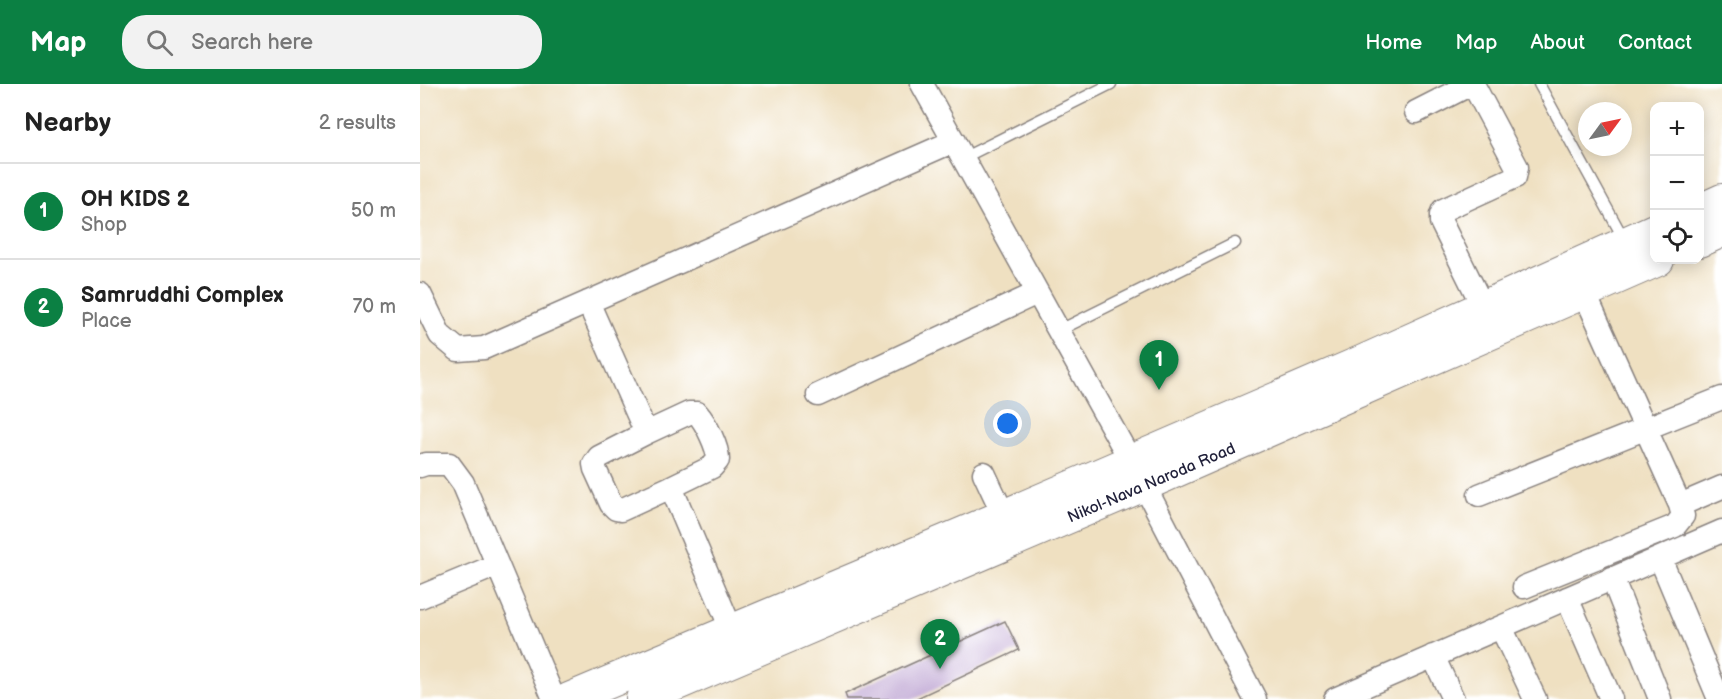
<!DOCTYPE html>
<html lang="en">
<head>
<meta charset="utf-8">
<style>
	body { margin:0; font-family:"Balsamiq Sans",sans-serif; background:#f2f2f2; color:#222 }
	.controls { position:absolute; right:18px; top:18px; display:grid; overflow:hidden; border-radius:12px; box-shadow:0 3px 15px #0003 }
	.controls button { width:54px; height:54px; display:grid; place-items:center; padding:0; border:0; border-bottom:2px solid #e0e0e0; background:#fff; color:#222; font:30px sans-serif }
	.compass { position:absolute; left:1158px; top:18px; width:54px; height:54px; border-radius:50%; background:#fff; box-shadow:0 3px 15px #0003; rotate:57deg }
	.you { position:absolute; left:588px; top:340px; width:21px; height:21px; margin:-15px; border:4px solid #fff; border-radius:50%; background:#1a73e8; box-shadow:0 0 0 9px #1a73e833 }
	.badge { display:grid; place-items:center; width:39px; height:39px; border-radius:50%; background:#0b8043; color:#fff; font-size:20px; font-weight:700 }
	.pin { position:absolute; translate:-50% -50px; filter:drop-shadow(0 2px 3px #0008) }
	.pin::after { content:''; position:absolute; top:32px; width:21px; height:18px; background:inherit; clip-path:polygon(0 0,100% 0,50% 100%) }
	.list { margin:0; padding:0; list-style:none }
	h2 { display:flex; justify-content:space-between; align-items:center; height:78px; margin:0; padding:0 24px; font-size:26px }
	h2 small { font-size:20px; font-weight:400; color:#767676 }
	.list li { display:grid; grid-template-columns:39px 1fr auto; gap:18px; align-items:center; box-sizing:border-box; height:96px; padding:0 24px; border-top:2px solid #e0e0e0 }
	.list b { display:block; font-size:22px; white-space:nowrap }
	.list p { margin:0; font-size:20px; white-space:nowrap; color:#767676 }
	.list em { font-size:20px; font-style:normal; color:#767676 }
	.icon { flex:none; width:33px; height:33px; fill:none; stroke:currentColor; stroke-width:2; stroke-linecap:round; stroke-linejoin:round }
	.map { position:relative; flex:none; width:1302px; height:615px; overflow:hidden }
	header { display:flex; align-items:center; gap:36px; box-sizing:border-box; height:84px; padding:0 30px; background:#0b8043; color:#fff }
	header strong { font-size:28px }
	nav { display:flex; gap:33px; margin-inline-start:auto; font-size:21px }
	.search { width:420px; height:54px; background:#f2f2f2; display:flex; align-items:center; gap:15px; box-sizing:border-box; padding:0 21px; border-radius:24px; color:#767676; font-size:22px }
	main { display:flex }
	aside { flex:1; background:#fff }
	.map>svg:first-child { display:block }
</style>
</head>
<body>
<header>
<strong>Map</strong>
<div class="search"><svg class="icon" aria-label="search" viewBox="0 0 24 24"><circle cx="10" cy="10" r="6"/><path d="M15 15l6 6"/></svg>Search here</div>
<nav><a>Home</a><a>Map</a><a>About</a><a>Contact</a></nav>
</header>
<main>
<aside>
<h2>Nearby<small>2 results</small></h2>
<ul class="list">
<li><span class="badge">1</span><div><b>OH KIDS 2</b><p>Shop</p></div><em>50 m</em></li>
<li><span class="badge">2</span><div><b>Samruddhi Complex</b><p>Place</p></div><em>70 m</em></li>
</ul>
</aside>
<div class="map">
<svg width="1302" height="615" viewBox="0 0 1302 615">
	<rect width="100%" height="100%" fill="#fff"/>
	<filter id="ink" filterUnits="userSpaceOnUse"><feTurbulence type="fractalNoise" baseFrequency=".0167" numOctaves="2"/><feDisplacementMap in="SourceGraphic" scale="12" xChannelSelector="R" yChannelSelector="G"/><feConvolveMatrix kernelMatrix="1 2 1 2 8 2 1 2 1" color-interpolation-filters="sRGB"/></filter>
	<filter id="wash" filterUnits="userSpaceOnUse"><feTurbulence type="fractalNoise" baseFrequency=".008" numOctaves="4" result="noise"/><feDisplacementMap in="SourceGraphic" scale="24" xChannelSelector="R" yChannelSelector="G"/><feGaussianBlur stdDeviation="1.35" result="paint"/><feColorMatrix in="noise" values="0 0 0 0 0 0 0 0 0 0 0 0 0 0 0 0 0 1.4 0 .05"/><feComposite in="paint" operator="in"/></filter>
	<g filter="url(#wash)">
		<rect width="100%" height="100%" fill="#efe0c1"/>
		<g id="blocks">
			<path fill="#b89ccf" d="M585,537L599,566L495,615H427L425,610Z"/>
		</g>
	</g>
	<g filter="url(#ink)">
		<use href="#blocks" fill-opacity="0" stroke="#88817e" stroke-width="1.5"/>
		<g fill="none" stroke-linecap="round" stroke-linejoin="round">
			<g stroke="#88817e" stroke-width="13">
				<path id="lane" d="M1119,0L1205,157
					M543,74L691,0
					M638,247L815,159"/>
			</g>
			<g stroke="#88817e" stroke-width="25">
				<path id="street" d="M502,0L724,401L835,615
					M1053,0L1097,83L1095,93L1023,126L1021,131V138L1063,223
					M996,28L1051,0
					M0,210L20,251L38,266L64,264L534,57
					M168,218L226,349L179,373L174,380L175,385L191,420L196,425L201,426L251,403L317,559
					M398,311L617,209
					M226,349L269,329H277C286,339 298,363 298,376L292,383L251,403
					M0,382L6,380H29L43,399L134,615
					M564,389L590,445
					M1059,411L1302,314
					M1260,421L1302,403
					M1240,474L1299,615
					M1192,494L1240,615
					M1104,503L1255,442L1263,432L1260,421L1164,208
					M0,513L77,481
					M1147,514L1191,615
					M1081,543L1115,615
					M1013,572L1033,615
					M915,615L1302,447"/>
			</g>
			<g stroke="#88817e" stroke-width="34">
				<path id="secondary" d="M1280,126L1302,116
					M1280,157L1302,147
					M149,615L546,448L943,277L1234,146
					M222,615L724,401L1238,176"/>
			</g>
			<use href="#lane" stroke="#fff" stroke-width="10"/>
			<use href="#street" stroke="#fff" stroke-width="22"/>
			<use href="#secondary" stroke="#fff" stroke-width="32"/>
		</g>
	</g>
	<g text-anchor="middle" stroke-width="5" stroke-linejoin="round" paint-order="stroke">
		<g font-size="16" fill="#22223b" stroke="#fff">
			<text transform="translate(731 398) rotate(-23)" y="6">Nikol-Nava Naroda Road</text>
		</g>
	</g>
</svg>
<div class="controls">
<button>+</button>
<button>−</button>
<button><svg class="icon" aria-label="locate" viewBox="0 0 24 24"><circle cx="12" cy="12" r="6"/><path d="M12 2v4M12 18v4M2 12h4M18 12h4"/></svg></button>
</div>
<svg class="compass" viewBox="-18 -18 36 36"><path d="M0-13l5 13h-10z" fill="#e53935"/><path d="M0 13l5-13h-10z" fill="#767676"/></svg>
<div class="you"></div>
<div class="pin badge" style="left:739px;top:306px">1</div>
<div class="pin badge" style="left:520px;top:585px">2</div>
</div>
</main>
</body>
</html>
